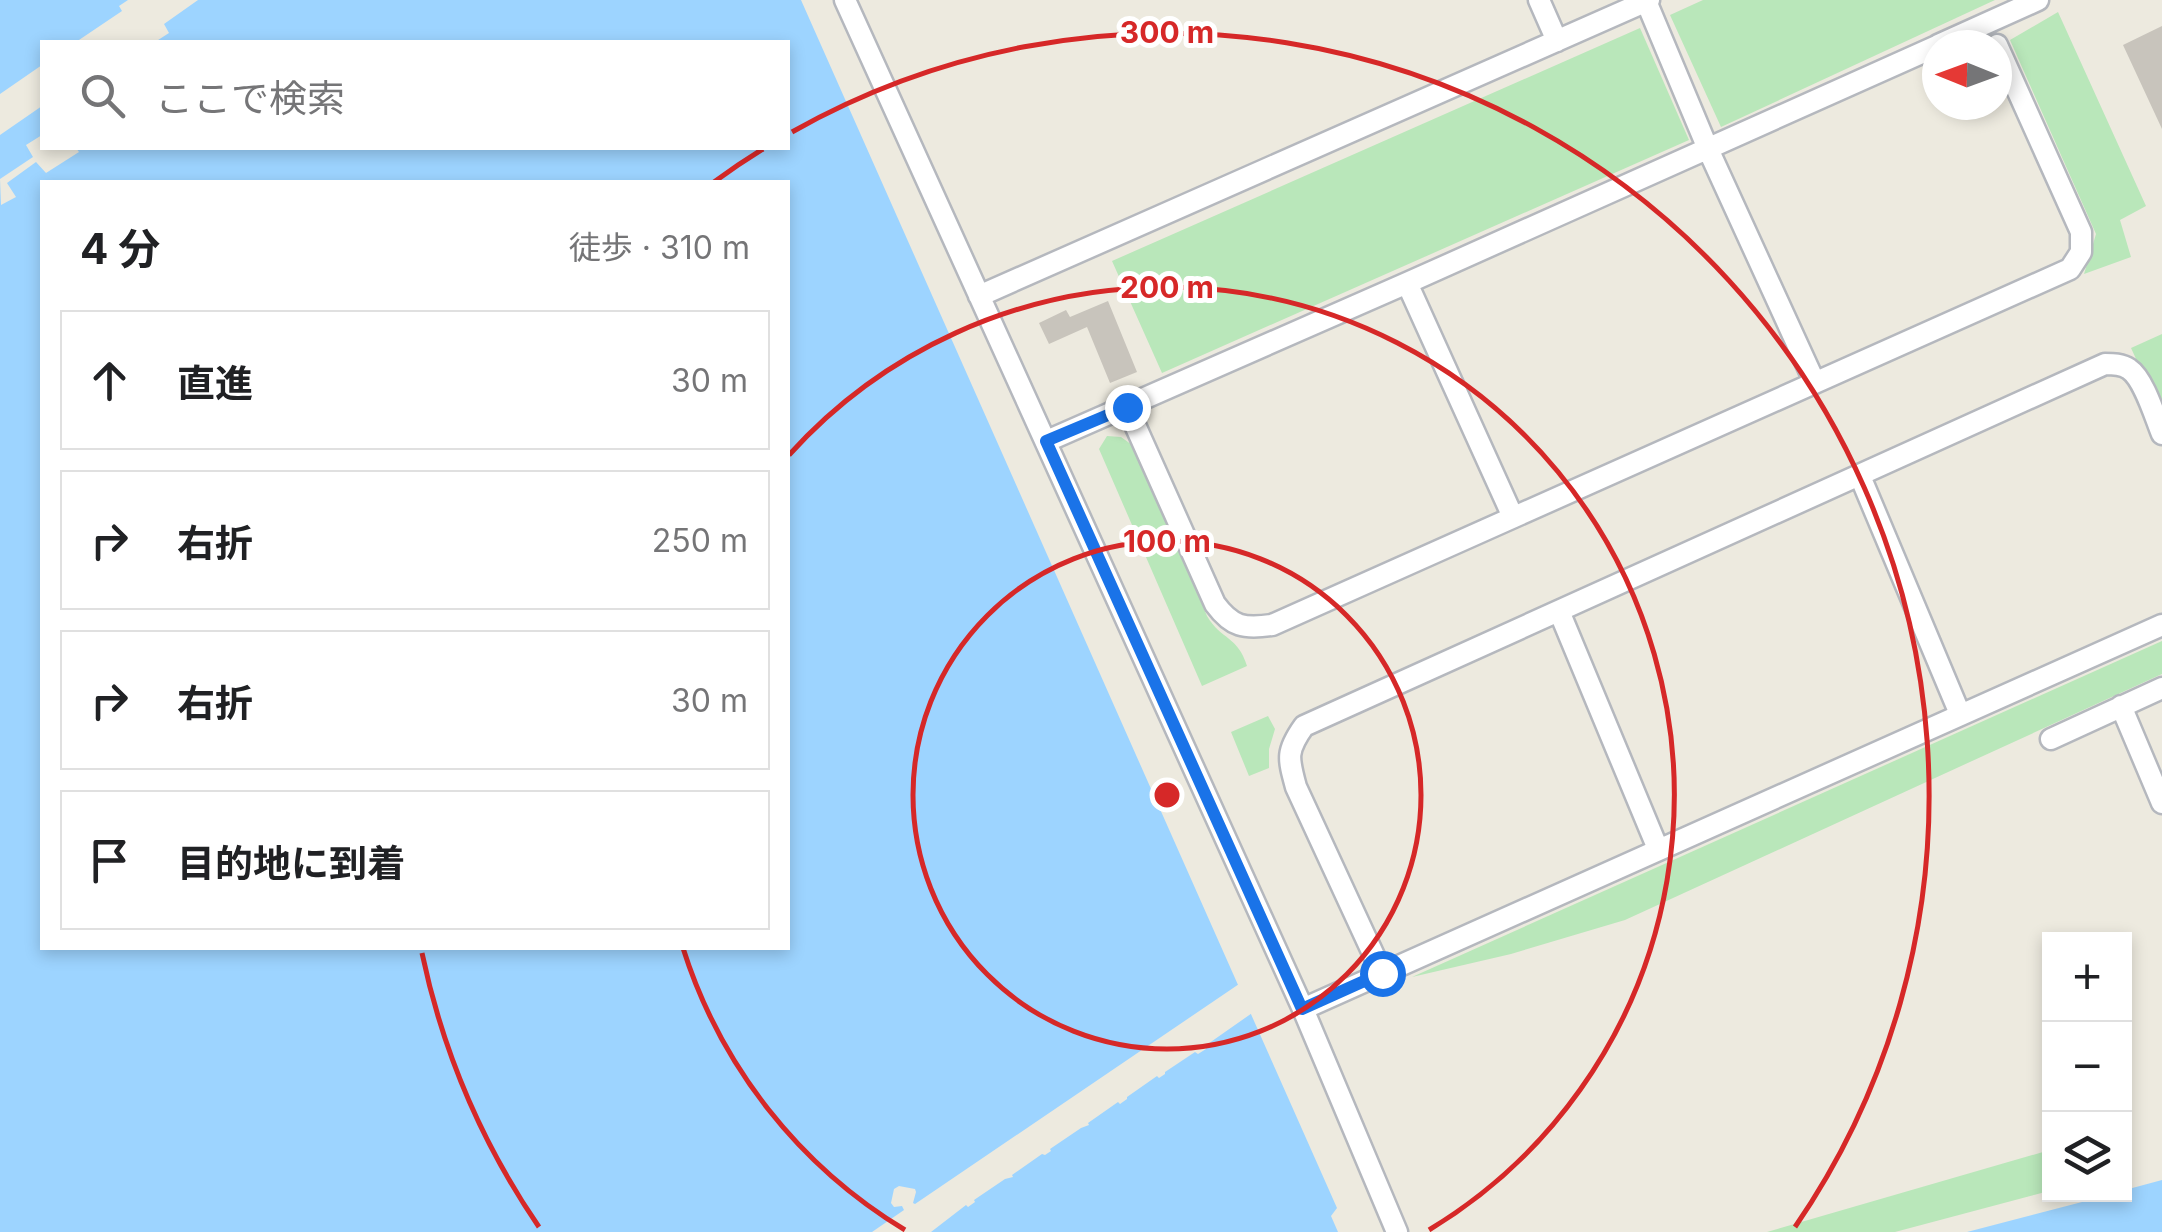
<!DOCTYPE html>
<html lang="ja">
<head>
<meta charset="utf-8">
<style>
	body { margin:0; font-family:Inter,"Noto Sans JP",sans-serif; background:#f2f2f2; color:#202124 }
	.controls { position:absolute; right:30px; bottom:30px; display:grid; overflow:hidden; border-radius:0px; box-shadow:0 5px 15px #0003 }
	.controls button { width:90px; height:90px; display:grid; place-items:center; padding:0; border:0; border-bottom:2px solid #e0e0e0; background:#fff; color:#202124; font:50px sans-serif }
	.compass { position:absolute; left:1922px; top:30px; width:90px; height:90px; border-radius:50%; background:#fff; box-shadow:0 5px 15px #0003; rotate:271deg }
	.stop { position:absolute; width:30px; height:30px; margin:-22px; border:8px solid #1a73e8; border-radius:50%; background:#fff }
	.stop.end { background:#1a73e8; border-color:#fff; box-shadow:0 2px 10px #0008 }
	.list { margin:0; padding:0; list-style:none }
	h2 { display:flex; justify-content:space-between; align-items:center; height:130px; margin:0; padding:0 40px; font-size:42px }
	h2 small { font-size:32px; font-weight:400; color:#757577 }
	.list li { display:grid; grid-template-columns:65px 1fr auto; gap:30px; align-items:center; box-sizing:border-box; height:140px; margin:0 20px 20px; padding:0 20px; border:2px solid #e0e0e0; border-radius:0px }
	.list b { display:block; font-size:38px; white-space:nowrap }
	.list em { font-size:32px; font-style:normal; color:#757577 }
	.icon { flex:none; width:55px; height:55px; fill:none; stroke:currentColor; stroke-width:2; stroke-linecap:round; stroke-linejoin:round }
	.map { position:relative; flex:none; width:2162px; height:1232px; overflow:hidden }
	.search { position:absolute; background:#fff; box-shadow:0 5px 15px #0003; left:40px; top:40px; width:750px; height:110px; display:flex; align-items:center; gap:25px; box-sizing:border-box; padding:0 35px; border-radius:0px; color:#757577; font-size:38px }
	.panel { position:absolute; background:#fff; box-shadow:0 5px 15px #0003; left:40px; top:180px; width:750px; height:770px; border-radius:0px }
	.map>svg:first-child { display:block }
</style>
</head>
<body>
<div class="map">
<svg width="2162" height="1232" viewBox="0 0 2162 1232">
	<rect width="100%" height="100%" fill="#edeadf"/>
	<path fill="#b9e7ba" d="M1703,0H1995L1721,127L1670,15Z
		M2058,12L2146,206L2120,220L2131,257L2084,274L2096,234L2010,40Z
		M1640,28L1689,140L1162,373L1112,261Z
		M2162,334V415L2131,348Z
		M1107,436L1121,437L1135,447L1207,616C1221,640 1238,636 1247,666L1202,686L1099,449Z
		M2162,641V674L1625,920L1511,954L1412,977Z
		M1268,716L1275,729L1269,749V768L1249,776L1231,732Z
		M2043,1152L2049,1170V1191L1895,1232H1767Z"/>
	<path fill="#9dd4ff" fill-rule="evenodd" d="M0,0H801L1337,1208L1331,1216L1338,1232H0ZM42,42H788V148H42ZM42,182H788V948H42Z
		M2162,1180V1232H1967L2109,1195L2124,1194L2125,1190Z"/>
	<path fill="#edeadf" d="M128,0H198L164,24L169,33L155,42H144L141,40L137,42H76L122,11L119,6Z
		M42,65V106L0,135V94Z
		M42,135V148H76L79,152L46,173L36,162L7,183L16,197L1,205L0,179L33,157L26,145Z
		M1242,982L1255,1011L1205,1046L1206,1049L1198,1054L1195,1052L1165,1072V1074L1159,1078L1157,1076L1127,1097V1099L1120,1104L1118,1102L1088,1123L1089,1125L1081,1128L1050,1149L1051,1151L1045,1155L1042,1154L1012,1175L1013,1177L1005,1179L974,1200L975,1202L968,1207L966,1205L931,1232H872L904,1210L902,1206L894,1207L891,1203L894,1189L899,1186L915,1189L916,1192L913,1203L915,1204Z"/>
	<path fill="#c8c4bc" d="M2162,26V129L2123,45Z
		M1108,301L1137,372L1110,383L1087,327L1049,344L1039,323L1066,310L1070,317Z"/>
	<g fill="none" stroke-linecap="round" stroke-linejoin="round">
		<g stroke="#b5b8be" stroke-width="25">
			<path id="minor" d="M845,0L1303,1009L1397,1232
				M1539,0L1557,41
				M1646,1L1708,149L1815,383
				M1938,45L2038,0
				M1407,283L1513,517
				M979,296L1649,0
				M1127,407L1215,604C1232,627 1244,629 1272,625L2070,269L2081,252V232L1997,45
				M1047,441L1407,283L1937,46
				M1860,476L1960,714
				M1559,611L1658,849
				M2121,706L2162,803
				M2051,739L2162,688
				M1382,973L1296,787C1288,758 1286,751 1304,726L2105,364C2113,364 2122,364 2129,369C2144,379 2155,417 2162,434
				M1303,1009L2162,625"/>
		</g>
		<use href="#minor" stroke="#fff" stroke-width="20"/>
	</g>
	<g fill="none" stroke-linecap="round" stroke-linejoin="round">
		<path stroke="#1a73e8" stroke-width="12" d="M1127,407L1046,441L1302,1009L1382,973"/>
	</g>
	<g fill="none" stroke="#d62828" stroke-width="5">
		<circle cx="1167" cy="795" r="254"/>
		<path d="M905 1230A508 508 0 0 1 683 948M789 455A508 508 0 1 1 1429 1230"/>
		<path d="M539 1227A762 762 0 0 1 422 953M714 182A762 762 0 0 1 763 149M792 132A762 762 0 0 1 1795 1227"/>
	</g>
	<circle cx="1167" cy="795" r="15" fill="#d62828" stroke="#fff" stroke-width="5"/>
	<g font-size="30" text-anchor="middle" font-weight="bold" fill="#d62828" stroke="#fff" stroke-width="10" stroke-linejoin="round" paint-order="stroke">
		<text x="1167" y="43">300 m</text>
		<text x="1167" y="298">200 m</text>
		<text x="1167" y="552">100 m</text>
	</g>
</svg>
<div class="controls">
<button>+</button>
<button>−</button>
<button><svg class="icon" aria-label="layers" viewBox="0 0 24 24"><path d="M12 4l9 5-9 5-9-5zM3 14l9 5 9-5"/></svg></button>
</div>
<svg class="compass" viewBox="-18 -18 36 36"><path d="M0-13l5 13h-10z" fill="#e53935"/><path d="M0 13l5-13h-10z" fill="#757577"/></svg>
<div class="stop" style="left:1382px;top:973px"></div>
<div class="stop end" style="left:1127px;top:407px"></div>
<div class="search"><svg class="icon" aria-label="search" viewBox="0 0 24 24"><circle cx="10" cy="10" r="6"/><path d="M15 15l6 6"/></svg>ここで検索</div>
<section class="panel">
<h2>4 分<small>徒歩 · 310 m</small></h2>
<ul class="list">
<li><svg class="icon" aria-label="ahead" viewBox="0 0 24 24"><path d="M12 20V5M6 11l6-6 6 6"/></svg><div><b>直進</b></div><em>30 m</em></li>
<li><svg class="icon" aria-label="right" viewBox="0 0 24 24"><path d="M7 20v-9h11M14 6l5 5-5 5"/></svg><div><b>右折</b></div><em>250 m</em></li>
<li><svg class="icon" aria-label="right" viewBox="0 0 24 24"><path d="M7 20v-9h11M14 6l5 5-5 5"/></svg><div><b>右折</b></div><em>30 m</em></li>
<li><svg class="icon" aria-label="arrive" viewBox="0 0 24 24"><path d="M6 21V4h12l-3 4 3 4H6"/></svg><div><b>目的地に到着</b></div></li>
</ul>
</section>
</div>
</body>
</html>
